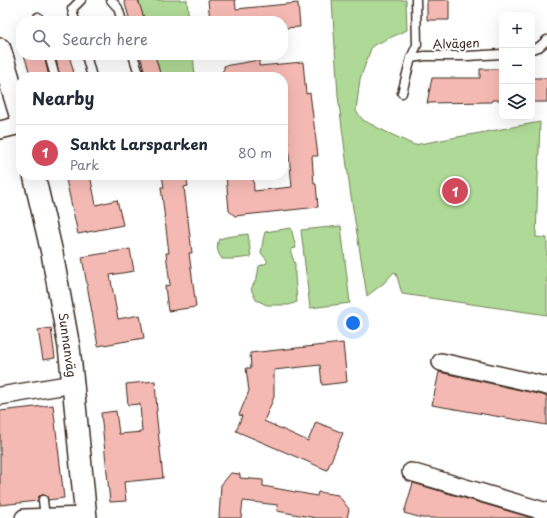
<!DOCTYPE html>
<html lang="en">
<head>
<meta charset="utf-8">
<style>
	body { margin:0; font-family:"Playpen Sans",sans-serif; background:#f2f2f3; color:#1f2937 }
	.controls { position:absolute; right:12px; top:12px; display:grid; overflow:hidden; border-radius:8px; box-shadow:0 4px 16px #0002 }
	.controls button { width:36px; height:36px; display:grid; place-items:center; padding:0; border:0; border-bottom:1px solid #e0e1e3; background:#fff; color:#1f2937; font:20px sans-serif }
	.you { position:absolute; left:353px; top:323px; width:14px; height:14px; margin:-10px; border:3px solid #fff; border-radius:50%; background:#1a73e8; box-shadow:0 0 0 6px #1a73e833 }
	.badge { display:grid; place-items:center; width:26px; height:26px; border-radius:50%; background:#d1495b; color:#fff; font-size:13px; font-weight:700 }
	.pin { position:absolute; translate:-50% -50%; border:2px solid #fff; box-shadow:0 1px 4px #0006 }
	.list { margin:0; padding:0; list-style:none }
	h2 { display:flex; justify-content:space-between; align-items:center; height:52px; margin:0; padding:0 16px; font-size:17px }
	h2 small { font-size:13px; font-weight:400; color:#747a83 }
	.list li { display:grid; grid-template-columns:26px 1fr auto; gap:12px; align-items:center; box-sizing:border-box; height:56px; padding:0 16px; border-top:1px solid #e0e1e3 }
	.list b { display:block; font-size:15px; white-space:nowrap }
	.list p { margin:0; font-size:13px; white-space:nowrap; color:#747a83 }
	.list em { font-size:13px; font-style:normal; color:#747a83 }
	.icon { flex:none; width:22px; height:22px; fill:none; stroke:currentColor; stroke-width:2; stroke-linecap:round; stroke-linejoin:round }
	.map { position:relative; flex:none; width:547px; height:518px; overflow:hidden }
	.search { position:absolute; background:#fff; box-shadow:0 4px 16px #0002; left:16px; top:16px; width:272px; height:44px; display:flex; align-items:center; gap:10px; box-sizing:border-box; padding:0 14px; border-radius:16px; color:#747a83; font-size:15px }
	.panel { position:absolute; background:#fff; box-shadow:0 4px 16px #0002; left:16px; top:72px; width:272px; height:108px; border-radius:16px }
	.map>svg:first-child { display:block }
</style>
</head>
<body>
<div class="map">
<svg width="547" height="518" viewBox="0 0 547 518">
	<rect width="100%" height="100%" fill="#fff"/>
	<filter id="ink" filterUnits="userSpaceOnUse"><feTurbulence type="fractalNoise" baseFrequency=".025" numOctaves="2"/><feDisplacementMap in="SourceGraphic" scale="8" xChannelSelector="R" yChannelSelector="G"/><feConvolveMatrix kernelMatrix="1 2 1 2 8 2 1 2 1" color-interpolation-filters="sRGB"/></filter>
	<g filter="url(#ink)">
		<path fill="#afd996" stroke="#75825a" d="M138,0H187L189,21H144Z
			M332,0H406L407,30L372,46L360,79L356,111L363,120L378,128L414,145L540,122L536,237L547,238V315L402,294L396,273L394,272L384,283L367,296L350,190L338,96Z
			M155,55H193L195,77H161Z
			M341,226L350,303L310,308L301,230Z
			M291,228L296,248L291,249V253L295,264V275L297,302L289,305H267L256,300L251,289L257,278L259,266L267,263V260L261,253L263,240L265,232Z
			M248,234L251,257L234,259H222C217,252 216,247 219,239L226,237Z"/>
		<path fill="#f5b9b3" stroke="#3b2a1e" d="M124,0H138L145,21H130Z
			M208,0H235L236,9L298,3L300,27L283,28V21H210Z
			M427,0H449V20H427Z
			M24,55H44L49,77H31Z
			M55,55H69L75,77H60Z
			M140,55H155L161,77H146Z
			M259,60V66L303,62L306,94L310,93L318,156H312L314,184H316L318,207L235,216L229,211L226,175H253L254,191L292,187L283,90V77H218L224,69V66Z
			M480,69H502V100H492V102L427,103L432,78H480Z
			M532,78H547V102H532Z
			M65,175H90L96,205L117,200L123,225L78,234Z
			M162,175H186L188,186L184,187L192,253H189L196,307L168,311L165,286L170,285L166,253H169L161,187H164Z
			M130,249L134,271L110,275L118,319L140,315L144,338L98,346L82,257Z
			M51,328L55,358L43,360L38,330Z
			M343,343L347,382L322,385L320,365L274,370V397L264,421L308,441L316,422L343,433L327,470L236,431L242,416L239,415L249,391L246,368H251L250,353Z
			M439,372L547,396V425L432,405Z
			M155,381L157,411H156L163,478L124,482L126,501L110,502L101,413L116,411L119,434L142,432L140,404L128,405L126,384Z
			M53,405L64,498L48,500L47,496L43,495L39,496L38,501L0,505V411Z
			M231,473L240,474V478L263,480V486L317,496L318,492L338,495L349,509L347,518H316L277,511L278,505L243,501L241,518H219L221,485Z
			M413,483L532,518H422L404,513Z"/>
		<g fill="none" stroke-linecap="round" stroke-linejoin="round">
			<g stroke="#3b2a1e" stroke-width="11">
				<path id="service" d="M111,0L118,8L122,21
					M38,17L40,21
					M75,21L72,9L81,0
					M532,49L539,47L547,40
					M49,55L55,77
					M86,55L92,77
					M133,55L140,77
					M411,58L425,56H467L502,54
					M402,93L411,58L417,45L416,0
					M43,500L45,518"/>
			</g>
			<g stroke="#3b2a1e" stroke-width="20">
				<path id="minor" d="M0,130L21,125
					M441,362L547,386
					M0,396L73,384
					M411,472L547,512
					M24,518L86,516"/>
			</g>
			<g stroke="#3b2a1e" stroke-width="24">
				<path id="tertiary" d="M0,49L21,118
					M34,175L52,253L69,347L73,384L86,518"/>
			</g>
			<use href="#service" stroke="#fff" stroke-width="8"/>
			<use href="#minor" stroke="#fff" stroke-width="17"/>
			<use href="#tertiary" stroke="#fff" stroke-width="21"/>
		</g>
	</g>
	<g text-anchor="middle" stroke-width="4" stroke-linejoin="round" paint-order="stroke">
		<g font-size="12" fill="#3b2a1e" stroke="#fff">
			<text transform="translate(456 44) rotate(-2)" y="4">Alvägen</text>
			<text transform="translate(67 345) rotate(82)" y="4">Sunnanväg</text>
		</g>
	</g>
</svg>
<div class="controls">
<button>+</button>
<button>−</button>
<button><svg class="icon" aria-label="layers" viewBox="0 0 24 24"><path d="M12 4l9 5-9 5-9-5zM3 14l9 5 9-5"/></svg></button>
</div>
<div class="you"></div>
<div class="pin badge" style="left:455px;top:191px">1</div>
<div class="search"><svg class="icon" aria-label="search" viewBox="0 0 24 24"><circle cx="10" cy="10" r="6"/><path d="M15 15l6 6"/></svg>Search here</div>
<section class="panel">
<h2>Nearby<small></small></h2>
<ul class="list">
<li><span class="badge">1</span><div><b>Sankt Larsparken</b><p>Park</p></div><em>80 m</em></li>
</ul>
</section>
</div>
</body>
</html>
